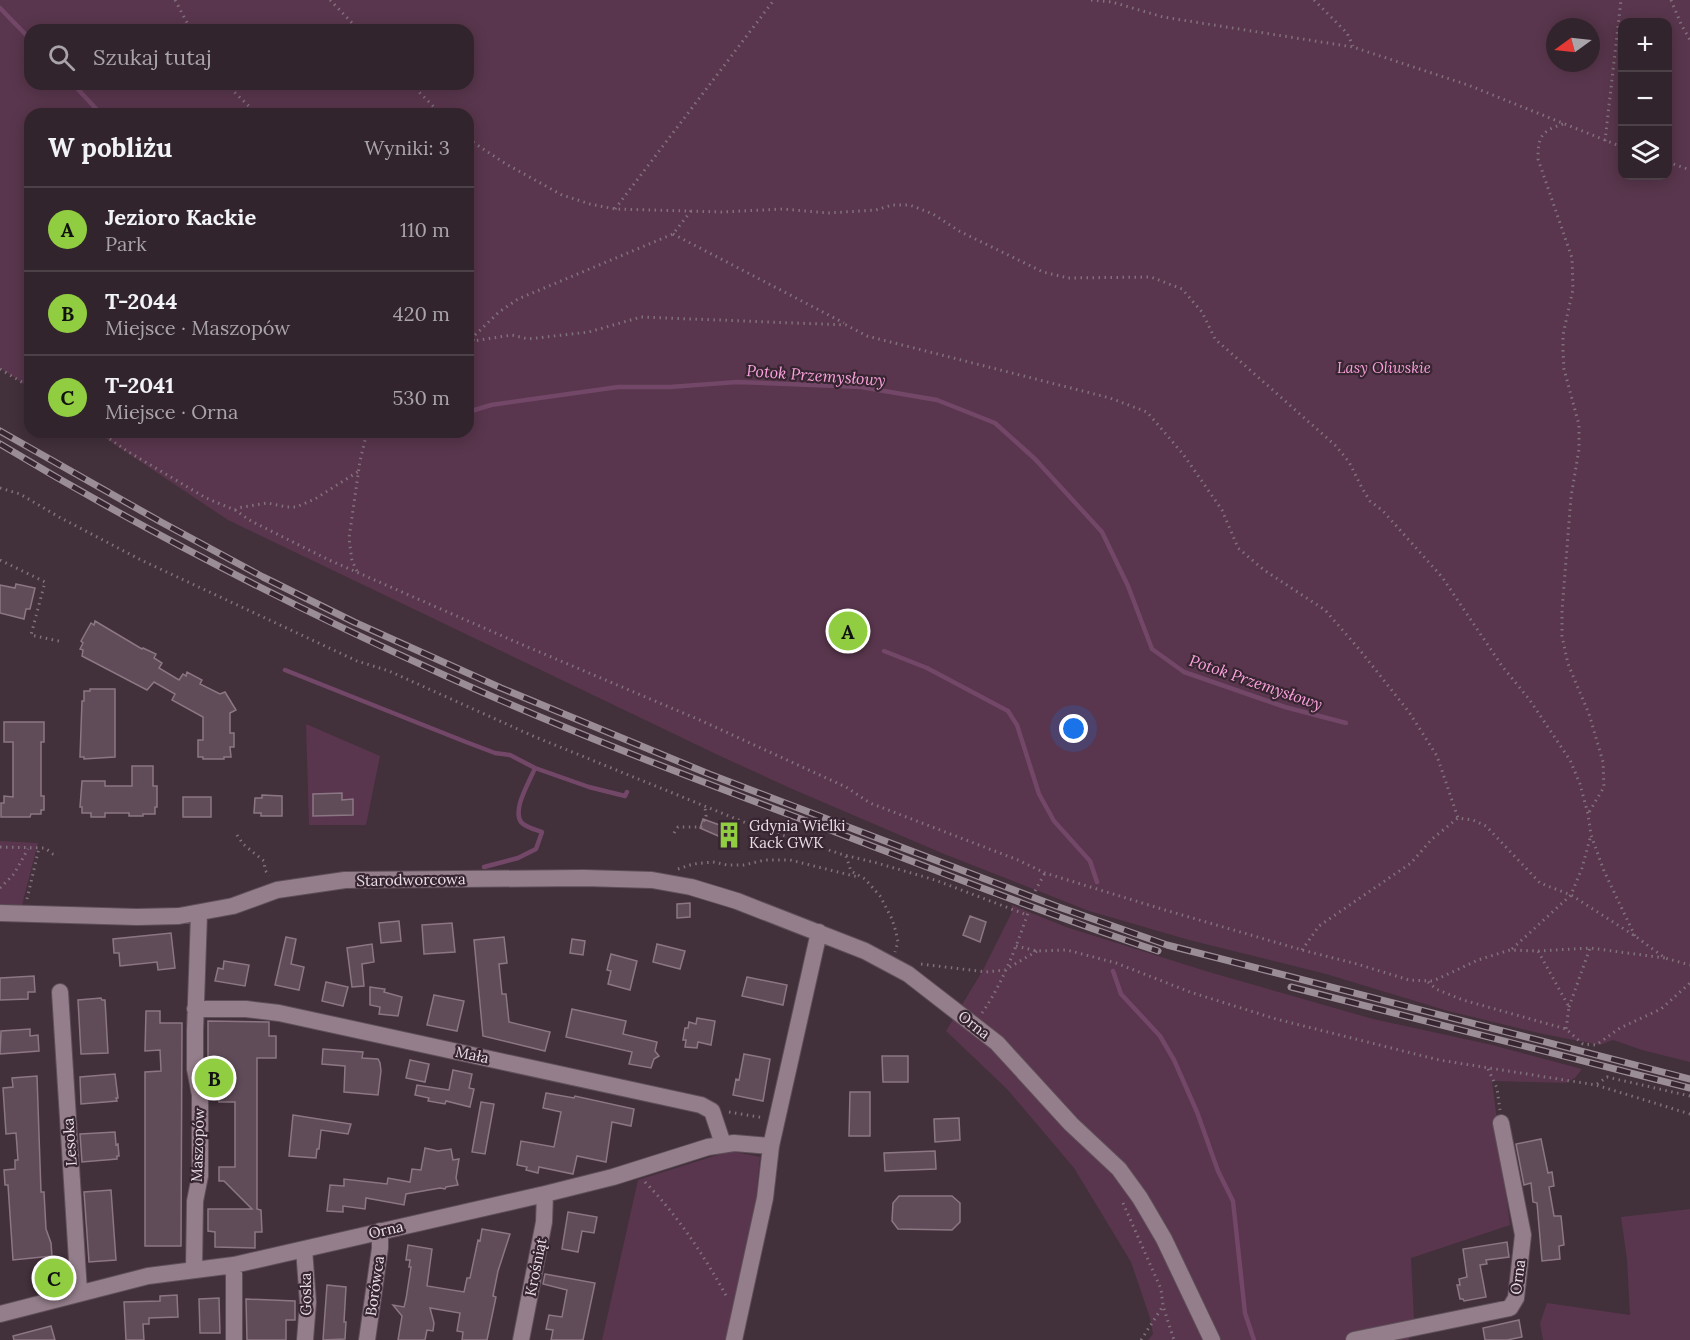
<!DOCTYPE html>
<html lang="pl">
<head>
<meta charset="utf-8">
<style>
	body { margin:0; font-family:Lora,serif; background:#3a2c34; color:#f1f3f6 }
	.controls { position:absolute; right:18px; top:18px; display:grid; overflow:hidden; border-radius:12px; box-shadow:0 3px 15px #0003 }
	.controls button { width:54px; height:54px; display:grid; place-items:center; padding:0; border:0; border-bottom:2px solid #4d4148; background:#32242c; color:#f1f3f6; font:30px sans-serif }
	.compass { position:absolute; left:1546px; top:18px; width:54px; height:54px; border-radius:50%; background:#32242c; box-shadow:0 3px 15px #0003; rotate:255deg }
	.you { position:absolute; left:1074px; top:729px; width:21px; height:21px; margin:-15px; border:4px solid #fff; border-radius:50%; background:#1a73e8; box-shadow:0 0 0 9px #1a73e833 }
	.badge { display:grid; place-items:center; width:39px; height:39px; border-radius:50%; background:#90cd41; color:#111; font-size:20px; font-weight:700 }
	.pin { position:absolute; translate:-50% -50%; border:3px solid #fff; box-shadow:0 2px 6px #0006 }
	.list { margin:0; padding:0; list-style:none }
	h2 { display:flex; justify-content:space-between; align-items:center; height:78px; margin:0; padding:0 24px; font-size:26px }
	h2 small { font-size:20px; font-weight:400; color:#a8a4a9 }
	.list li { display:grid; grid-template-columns:39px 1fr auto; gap:18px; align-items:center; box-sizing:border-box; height:84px; padding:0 24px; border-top:2px solid #4d4148 }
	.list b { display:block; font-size:22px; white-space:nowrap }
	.list p { margin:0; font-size:20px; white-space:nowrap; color:#a8a4a9 }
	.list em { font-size:20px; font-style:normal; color:#a8a4a9 }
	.icon { flex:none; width:33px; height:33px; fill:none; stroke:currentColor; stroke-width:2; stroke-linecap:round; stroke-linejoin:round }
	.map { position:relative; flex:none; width:1690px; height:1340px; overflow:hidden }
	.search { position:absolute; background:#32242c; box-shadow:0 3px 15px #0003; left:24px; top:24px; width:450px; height:66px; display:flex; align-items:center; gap:15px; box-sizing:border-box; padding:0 21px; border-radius:18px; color:#a8a4a9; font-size:22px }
	.panel { position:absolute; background:#32242c; box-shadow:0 3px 15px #0003; left:24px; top:108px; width:450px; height:330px; border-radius:18px }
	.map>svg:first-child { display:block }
</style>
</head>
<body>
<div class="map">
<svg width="1690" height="1340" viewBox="0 0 1690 1340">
	<rect width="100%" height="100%" fill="#42303b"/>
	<path fill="#59364d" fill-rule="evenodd" d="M0,0H1690V1062L1642,1050L1613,1040L1600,1045L1543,1034L1448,1011L1326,974L1189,940L1089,911L944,854L790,788L718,755L228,520L96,432H468V114H30V388L0,368ZM1622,22H1668V176H1622ZM1555,27H1591V63H1555ZM30,30H468V84H30Z
		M306,724L380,756L366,825H309Z
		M0,841L38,843L22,905L0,904Z
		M1012,905L1066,927L1209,972L1373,1019L1488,1044L1582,1069L1575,1078L1566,1083L1492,1081L1510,1225L1411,1258L1414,1320L1409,1340H1148L1153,1334L1150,1318L1131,1262L1074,1168L1007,1089L946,1031L983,970L1012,912Z
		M730,1151L760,1157L756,1199L726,1340H602L638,1180Z
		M1690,1209V1340H1543L1540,1323L1547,1303L1630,1315L1627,1260L1621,1217Z"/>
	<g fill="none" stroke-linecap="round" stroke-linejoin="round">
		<path stroke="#724767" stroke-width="4.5" d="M0,8L30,39
			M73,84L101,114
			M468,412L491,405L618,387H670L737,382L861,387L937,400L995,423L1035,459L1102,532L1128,586L1152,649L1184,672L1285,707L1346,723
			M884,651L927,668L1008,711L1017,725L1039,794L1054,821L1090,861L1097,882
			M285,670L466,742L495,753L510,755L535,768L589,787L625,796L627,792
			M484,867L518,858L536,849L542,832C536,830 525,827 521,822C512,809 530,781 535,768
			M1113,971L1121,994L1160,1036L1174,1060L1197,1112L1218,1171L1233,1201L1245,1313L1254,1340"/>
	</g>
	<path fill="#604c59" stroke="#8c7684" stroke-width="1.5" d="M16,584L35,588L30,609H26L24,619L0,613V585L15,588Z
		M95,621L142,649L143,648L156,654L154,658L162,663L159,668L179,680L183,674L186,676L187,672L202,680L200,684L220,694L225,692L236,710L230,713V733H234V747H230L231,757H224V759H203V757H198V740H203V717L172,700L175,694L154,682L147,690L82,656L83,650L80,649L83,643L81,641L91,623L94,625Z
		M90,689H115V757L84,759V757H80L82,701H84V691H90Z
		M4,722H44V742H41V796H44V810H41V814H31L30,817H1V803H4V796L13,797V742H4Z
		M132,766H153V786H157V807H155V814H143V816H129V813H105V817H91V813H82V807H80L82,781H105V786H132Z
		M342,793V800L353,799V815L313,816V794Z
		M262,795L282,796V816H261V813H254L255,798H262Z
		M183,797H211V817H183Z
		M703,819L739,832L733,846L722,842L723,838L700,828Z
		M690,903V917L677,918V904Z
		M970,916L986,922L980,942L963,935Z
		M399,921L401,941L381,943L379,923Z
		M452,923L455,952L424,954L422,925Z
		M171,933L175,968L158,970L157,962L120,966L119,953H114L113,939Z
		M286,937L296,939L291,964L304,967L299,990L275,985Z
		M504,937L507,963L499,964L502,994H506L509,1022L550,1032L545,1051L483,1036L474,940Z
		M572,939L585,941L583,955L570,953Z
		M372,944L374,962L362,964L364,986L352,987L347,948Z
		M657,944L685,951L680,969L653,962Z
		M611,954L637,961L630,990L608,984L611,971L607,970Z
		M224,961L249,965L245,986L215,981L218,968L223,969Z
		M34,976L35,992H28V999L0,1000V978Z
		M747,977L787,985L783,1005L742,996Z
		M326,982L348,987L343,1006L322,1001Z
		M370,987L385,989L384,992L402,997L398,1016L379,1014L380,1007L370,1005Z
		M434,995L464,1001L457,1031L427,1025Z
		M101,998L102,1000H105L108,1053L81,1054L78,1000Z
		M572,1009L626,1021L623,1034L657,1042L655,1051L659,1056L654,1059L651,1068L629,1064L632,1052L566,1037Z
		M146,1011H160V1023H182L181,1246H145V1072L161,1071L160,1050L145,1051Z
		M697,1018L715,1021L711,1045L698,1042L697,1048L685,1047L686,1040H683L685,1028H688L689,1022L696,1024Z
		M208,1021L269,1022V1036H276V1058H257V1209L261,1210L262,1232H255V1248L215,1247V1232L208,1231V1209H252L224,1181H219V1167H235V1102H219L218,1081H211V1058H208Z
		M30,1029V1036L38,1035L39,1051L0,1054L1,1031Z
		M323,1049L363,1052L362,1058L378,1059L380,1063L381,1071L378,1095L344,1092L345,1066L322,1064Z
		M744,1054L770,1059L763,1101L733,1095L736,1079L739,1080Z
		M882,1056H908V1082H883Z
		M410,1060L429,1064L425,1082L406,1078Z
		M453,1070L472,1074L469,1088L474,1089L470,1107L446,1101L445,1104L428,1101L429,1098L415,1095L417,1085L449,1090Z
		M115,1074L118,1098H116L117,1101L81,1104L80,1077Z
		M37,1076L41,1192H44L46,1229L51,1243L52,1256L13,1260L8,1185H5L4,1170L15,1169V1160H18L16,1133L6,1134L3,1088L13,1087L12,1078Z
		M850,1092H870V1136H849Z
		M546,1093L574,1098L575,1096L634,1109L631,1126L612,1122L606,1162L577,1156L573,1174L539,1167L538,1173L526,1170L527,1167L517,1165L521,1141L554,1147L561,1112L543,1108Z
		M481,1102L494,1104L485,1154L472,1152Z
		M293,1115L351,1124L348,1134L321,1130L319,1149H317L316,1158L289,1156Z
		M959,1118L960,1140L935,1142L934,1119Z
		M115,1132L116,1145L118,1144L119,1156H117V1159L82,1162L80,1134Z
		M1541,1139L1548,1173L1552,1172L1554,1186L1549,1187L1554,1216H1561L1564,1245L1559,1246L1560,1259L1542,1261L1537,1203L1533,1202L1531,1183L1524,1185L1516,1144Z
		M425,1148L438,1151L451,1149L453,1160L459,1159L456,1178L458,1185L446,1187L445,1189L440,1188L406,1194L404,1205L366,1198L365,1209L343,1206V1212L327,1211L330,1185L344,1186V1179L387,1184L388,1178L410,1182L412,1169L421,1170Z
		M935,1151L936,1169L885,1171L884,1153Z
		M111,1190L116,1260L89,1262L84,1192Z
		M899,1196H952L960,1203V1222L952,1230L898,1229L892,1221L893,1203Z
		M568,1212L597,1217L594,1233L582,1231L578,1252L562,1249Z
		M482,1229L510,1234L498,1271L493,1296L496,1297L487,1340H462L463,1332L457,1331L460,1313L430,1308L434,1323L433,1331L427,1330L425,1340H398L402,1316L393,1305L404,1307L406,1299L411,1267H409L410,1260H406L408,1245L432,1249L427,1286L464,1292L467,1278H470L478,1240L480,1241Z
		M1507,1242L1509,1257L1486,1260L1487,1264L1480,1265L1486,1297L1464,1301L1463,1299H1460L1457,1285H1460L1459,1279L1467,1277L1463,1249Z
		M59,1271L61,1283L49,1285L46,1274Z
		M545,1274L595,1283L583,1340H551L553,1330L546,1329L549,1315L562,1317L567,1290L543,1284Z
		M327,1285L346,1287L344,1322H346L345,1339L323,1340Z
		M177,1295L178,1317L149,1318V1324H143L144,1340H126L124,1302L160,1301V1296Z
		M219,1298L220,1333H200L199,1299Z
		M246,1299L295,1301V1320H286V1340H247Z
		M1519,1320L1522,1337L1507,1340H1485L1483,1328Z
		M51,1326L55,1340H14L13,1336Z"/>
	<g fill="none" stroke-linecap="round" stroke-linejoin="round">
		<g stroke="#5e4f59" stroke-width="18">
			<path id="minor" d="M0,913L137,917L179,916L233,906L277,890L345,880L584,878L652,880L691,887L737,901L865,951L908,974L997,1043L1071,1124L1119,1169L1140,1198L1164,1239L1212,1340
				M60,992L79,1292
				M195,1009H246L279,1013L701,1105L712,1111L723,1144
				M304,1249L308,1302L305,1340
				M194,1269L195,1201L200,1176V1095L195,1069V1031L199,914
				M0,1314L148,1276L234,1265L545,1194L613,1177L708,1147L734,1143L771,1146
				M234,1340V1265
				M367,1340L380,1248V1231
				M521,1340L544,1222L545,1194
				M734,1340L765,1198L771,1146L819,932
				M1354,1340L1510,1308L1516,1298L1523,1235L1501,1123"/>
		</g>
		<path stroke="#81717b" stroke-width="3" stroke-dasharray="1.5 4.5" stroke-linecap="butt" d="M175,0L191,30
			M330,0L359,30
			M1091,0L1112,2L1163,17L1353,47L1468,85L1622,147
			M1314,0L1347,33L1353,46
			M1671,0L1681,24L1690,40
			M226,84L257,114
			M411,84L441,114
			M1563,124C1541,131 1538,137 1538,159L1572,258L1573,289L1563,335V351L1564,369L1579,425V449L1571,497L1562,611V636L1568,664L1589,714L1603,762L1604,787L1588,814
			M468,139L506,164L562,195L590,204L615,209L722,212L783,209L828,213L876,210L892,205H910L933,214L959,231L1043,272L1068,278L1151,277L1182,289L1202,312L1215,339L1336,446L1349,462L1362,488L1370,501L1383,511L1442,577L1502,666L1529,699L1570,760L1580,784L1588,814L1591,835L1604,871L1635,936
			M1605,141L1621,0
			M1668,162L1690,170
			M615,209L774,0
			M691,211L673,234L518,299L499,312L474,336L473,341L512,335L528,339L589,332L641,317L846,325L867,336L1110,398L1147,412L1183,454L1222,510L1238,548L1264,570L1325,610L1359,649L1409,712L1437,756L1458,818
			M673,234L844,323
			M0,369L30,387
			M100,432L127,451L206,498L235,510L251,521L329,560L516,642L702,721L846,787L870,803L1018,860L1045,873L1165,910L1302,950L1357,964L1409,980L1433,981L1478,960L1510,950L1538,951L1569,1007L1566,1029
			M0,488L20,494L59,517L141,560L357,661L389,671L533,736L751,825L844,855L877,863L935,880L1027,915
			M235,510L238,508L267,503L287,507H296L315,499L359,471
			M0,560L45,582L31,635L63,642
			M357,571L352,561L349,538L360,461L367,432
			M674,833L678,827H701L706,816L705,807
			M237,835L243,844L264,861L265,870L269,876
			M0,847L45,848L53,854L58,855
			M846,856L851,871L865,879L880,896L892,919L896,932L898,942L895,952
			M678,869L693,864L713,862L727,865H744L765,860H790L858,877
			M0,888L14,874L28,849
			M1035,891L1045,873
			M27,899L39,848
			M1016,946L1037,951L1067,950L1116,963L1190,992L1276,1019L1439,1060L1596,1085L1690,1114
			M1512,949L1571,895L1582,868L1591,835
			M1302,950L1319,926L1411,863L1432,839L1458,818L1473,820L1486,826L1540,883L1571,895L1635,936L1665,958L1690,965
			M1538,951L1590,948L1665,958
			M921,964L986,972L1005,970L1037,951
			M1428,982L1436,989L1463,1000L1566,1029L1583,1044L1596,1045L1620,1028L1661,1009L1690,983
			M1569,1007L1590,948
			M982,1013C1003,983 1016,947 1028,913
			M1488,1069L1497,1088L1500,1110
			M1597,1084L1607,1077L1690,1096
			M729,1112L764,1118
			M645,1182C679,1217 705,1257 728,1299
			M1123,1203L1161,1289L1163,1306L1174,1340
			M1141,1340L1163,1306"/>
		<use href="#minor" stroke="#947e8b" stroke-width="16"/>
		<g stroke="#9b8d96" stroke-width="7">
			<path id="rail" d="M0,431L161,522L263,577L354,622L501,688L709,774L1056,906L1167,945L1690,1079
				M0,444C143,530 293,607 446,676C567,731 692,778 817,825C930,868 1043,913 1158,951
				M1291,987L1690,1088"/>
		</g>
		<use href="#rail" stroke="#372631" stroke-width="4.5" stroke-dasharray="14" stroke-linecap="butt"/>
	</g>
	<defs>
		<g id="building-bare" transform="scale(2.07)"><path d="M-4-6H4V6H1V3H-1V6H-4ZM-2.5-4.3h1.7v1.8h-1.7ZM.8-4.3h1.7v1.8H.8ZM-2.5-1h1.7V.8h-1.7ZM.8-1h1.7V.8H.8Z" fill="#90cd41" stroke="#372631" stroke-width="2.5" paint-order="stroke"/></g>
	</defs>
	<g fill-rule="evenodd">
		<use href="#building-bare" x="729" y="835"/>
	</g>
	<g text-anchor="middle" stroke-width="4.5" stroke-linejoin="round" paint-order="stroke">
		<g font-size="15" font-style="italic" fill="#f99fdb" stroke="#372631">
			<text x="1384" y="373">Lasy Oliwskie</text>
		</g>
		<g font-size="15" fill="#eadee6" stroke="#372631" text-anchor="start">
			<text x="749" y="831">Gdynia Wielki<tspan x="749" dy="17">Kack GWK</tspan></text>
		</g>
		<g font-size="15" fill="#eadee6" stroke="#372631">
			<text transform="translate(411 880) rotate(-1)" y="5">Starodworcowa</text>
			<text transform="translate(974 1025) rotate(38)" y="5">Orna</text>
			<text transform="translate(472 1055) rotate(12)" y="5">Mała</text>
			<text transform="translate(70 1142) rotate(-94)" y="5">Lesoka</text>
			<text transform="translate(198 1145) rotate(-88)" y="5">Maszopów</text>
			<text transform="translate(386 1230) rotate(-13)" y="5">Orna</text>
			<text transform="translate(536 1267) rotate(-79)" y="5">Krośniąt</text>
			<text transform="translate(1518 1277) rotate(-82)" y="5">Orna</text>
			<text transform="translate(375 1286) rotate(-82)" y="5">Borówca</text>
			<text transform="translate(306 1294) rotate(-91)" y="5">Goska</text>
		</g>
		<g font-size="16" font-style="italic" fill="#fca2de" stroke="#372631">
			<text transform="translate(816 375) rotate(4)" y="6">Potok Przemysłowy</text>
			<text transform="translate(1256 682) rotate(19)" y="6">Potok Przemysłowy</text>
		</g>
	</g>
</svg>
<div class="controls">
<button>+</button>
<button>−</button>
<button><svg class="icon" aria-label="layers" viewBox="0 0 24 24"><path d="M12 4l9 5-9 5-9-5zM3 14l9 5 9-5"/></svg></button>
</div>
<svg class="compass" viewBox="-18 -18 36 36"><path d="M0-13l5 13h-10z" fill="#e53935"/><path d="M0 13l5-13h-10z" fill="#a8a4a9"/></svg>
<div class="you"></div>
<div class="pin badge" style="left:848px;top:631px">A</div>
<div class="pin badge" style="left:214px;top:1078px">B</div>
<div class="pin badge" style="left:54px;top:1278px">C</div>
<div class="search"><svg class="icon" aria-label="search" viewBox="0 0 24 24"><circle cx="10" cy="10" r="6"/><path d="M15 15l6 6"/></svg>Szukaj tutaj</div>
<section class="panel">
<h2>W pobliżu<small>Wyniki: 3</small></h2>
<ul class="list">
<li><span class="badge">A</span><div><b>Jezioro Kackie</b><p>Park</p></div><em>110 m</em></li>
<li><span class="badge">B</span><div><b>T-2044</b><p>Miejsce · Maszopów</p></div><em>420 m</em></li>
<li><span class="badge">C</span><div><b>T-2041</b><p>Miejsce · Orna</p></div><em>530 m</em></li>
</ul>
</section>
</div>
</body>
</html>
